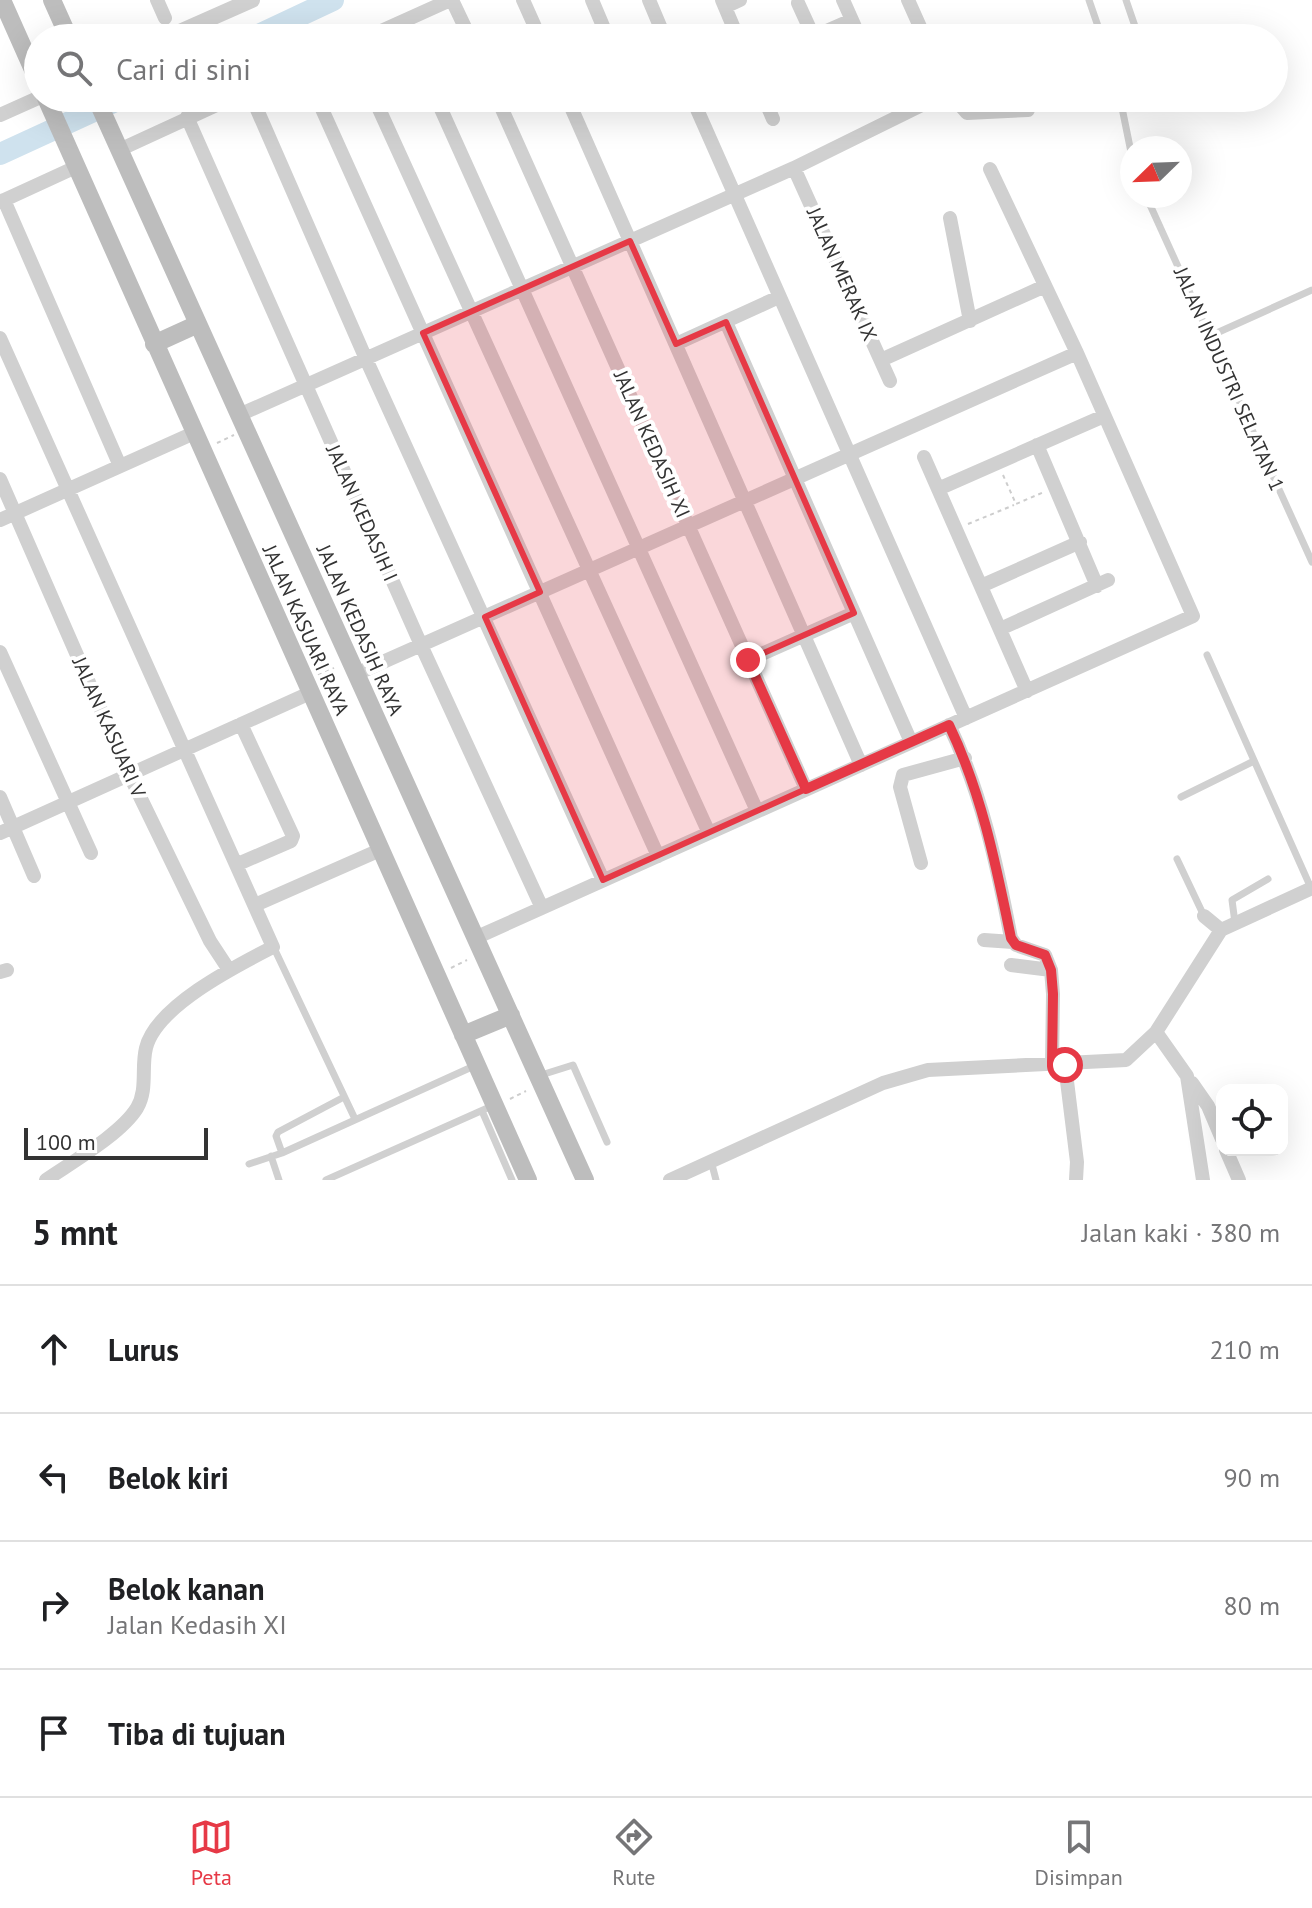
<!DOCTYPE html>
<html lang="id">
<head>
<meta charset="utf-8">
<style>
	body { margin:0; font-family:"PT Sans",sans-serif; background:#f6f6f6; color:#202124 }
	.controls { position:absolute; right:24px; bottom:24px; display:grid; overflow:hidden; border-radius:16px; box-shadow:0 8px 32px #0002 }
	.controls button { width:72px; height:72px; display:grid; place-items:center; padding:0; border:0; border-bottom:2px solid #e0e0e0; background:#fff; color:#202124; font:40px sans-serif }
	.compass { position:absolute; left:1120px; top:136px; width:72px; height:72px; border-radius:50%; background:#fff; box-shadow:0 8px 32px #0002; rotate:247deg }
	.scale { position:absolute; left:24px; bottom:20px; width:184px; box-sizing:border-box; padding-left:8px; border:4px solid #333; border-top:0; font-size:22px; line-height:28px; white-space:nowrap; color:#333; -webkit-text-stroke:6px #fff; paint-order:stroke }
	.stop { position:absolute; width:24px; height:24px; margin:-18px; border:6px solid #e63946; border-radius:50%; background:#fff }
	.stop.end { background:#e63946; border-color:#fff; box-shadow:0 2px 8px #0008 }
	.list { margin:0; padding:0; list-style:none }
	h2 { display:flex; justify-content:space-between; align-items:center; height:104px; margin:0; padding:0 32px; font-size:34px }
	h2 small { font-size:26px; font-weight:400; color:#757577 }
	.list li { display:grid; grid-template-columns:52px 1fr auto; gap:24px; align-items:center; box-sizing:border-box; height:128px; padding:0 32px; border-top:2px solid #e0e0e0 }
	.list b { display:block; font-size:30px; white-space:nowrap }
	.list p { margin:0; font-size:26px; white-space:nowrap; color:#757577 }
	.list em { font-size:26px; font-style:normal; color:#757577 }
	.icon { flex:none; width:44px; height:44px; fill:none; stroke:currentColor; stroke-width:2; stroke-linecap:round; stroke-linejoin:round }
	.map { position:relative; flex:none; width:1312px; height:1180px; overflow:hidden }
	.search { position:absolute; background:#fff; box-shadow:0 8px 32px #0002; left:24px; right:24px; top:24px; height:88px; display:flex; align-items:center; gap:20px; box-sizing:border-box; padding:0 28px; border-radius:44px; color:#757577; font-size:30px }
	.sheet { height:616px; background:#fff }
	nav { display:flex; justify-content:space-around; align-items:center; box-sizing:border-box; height:112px; border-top:2px solid #e0e0e0; background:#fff; font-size:22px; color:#757577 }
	nav a { display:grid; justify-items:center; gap:4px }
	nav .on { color:#e63946 }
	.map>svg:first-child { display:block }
</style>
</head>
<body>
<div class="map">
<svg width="1312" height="1180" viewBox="0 0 1312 1180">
	<rect width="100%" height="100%" fill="#fff"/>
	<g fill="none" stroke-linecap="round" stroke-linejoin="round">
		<path stroke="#cfe2ee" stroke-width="22" d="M252,38L333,0
			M0,154L122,98"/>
		<path stroke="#cdcdcd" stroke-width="2" stroke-dasharray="4 4" stroke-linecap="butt" d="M217,443L234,435
			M1003,475L1016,504L1044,492
			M968,524L1014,505
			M318,675L334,668
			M451,968L467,960
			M510,1099L526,1091"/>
		<path stroke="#d0d0d0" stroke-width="7" d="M1089,0L1100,32
			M1126,0L1139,38
			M1120,98L1132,157
			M1146,196L1312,562
			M1210,336L1312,290
			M1207,655L1311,888
			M1181,797L1254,761
			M1177,859L1204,916
			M1235,923L1232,900L1268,879
			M274,948L355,1119
			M538,1076L573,1065L607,1142
			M482,1111L512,1180
			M282,1153L276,1136L278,1132L344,1097
			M271,1156L279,1180
			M711,1161L716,1180
			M249,1164L282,1153L474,1066
			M326,1180L492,1106"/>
		<path stroke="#d0d0d0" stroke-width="14" d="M157,0L165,18
			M452,0L470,38
			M523,0L540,38
			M592,0L608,38
			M649,0L665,38
			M722,0L738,38
			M843,0L860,38
			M798,3L814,38
			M725,7L740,0
			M813,37L852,20
			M366,38L450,0
			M904,38L921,29L908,0
			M1080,38L1100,32
			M252,98L366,359L603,880
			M317,98L658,856
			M374,98L709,833
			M436,98L757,811
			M497,98L806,789
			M567,98L861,765
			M692,98L966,718
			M764,98L773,119
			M954,98L967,113L1028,110L1026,98
			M0,115L38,98
			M187,117L421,645L542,908
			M119,150L232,98
			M794,168L890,381
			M4,200L120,466
			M0,202L76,167
			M950,218L970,321
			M726,322L911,742
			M0,338L273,947C238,965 156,1006 146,1048C141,1068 148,1089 137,1108C121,1134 72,1162 46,1180
			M676,344L779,297
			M881,360L1045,286
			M239,415L794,168L936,98
			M1037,445L1097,586
			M924,457L1027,691
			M0,479L129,774L210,941L229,970
			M938,489L1104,416
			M0,520L194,433
			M981,586L1080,542
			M1000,629L1108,580
			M0,652L91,853
			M748,660L854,613
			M356,674L1077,353
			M949,725C982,794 997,865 1011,938L1016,945L1045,955L1051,970L1053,994L1052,1065
			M0,797L34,876
			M0,833L310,693
			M921,863L900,787L903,775L965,758
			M238,864L291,841L293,836L241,724
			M255,905L380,850
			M1204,916L1221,930
			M475,938L1193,616L1077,353L990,169
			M984,940L1013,942
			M1011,965L1051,970
			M0,972L7,970
			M1156,1032L1187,1076L1203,1180
			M1065,1065L1077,1162L1076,1180
			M1192,1083L1208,1106L1222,1139
			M1226,1150L1239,1180
			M670,1180L883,1083L928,1070L1126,1060L1156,1032L1221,930L1312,888"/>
		<path stroke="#d0d0d0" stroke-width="16" d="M166,38L252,0"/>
		<path stroke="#bdbdbd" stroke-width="18" d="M2,0L38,81
			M52,0L69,38
			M46,98L528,1180
			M96,98L585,1180
			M154,344L198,324
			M463,1035L511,1015"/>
	</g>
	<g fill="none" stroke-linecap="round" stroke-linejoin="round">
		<path stroke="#e63946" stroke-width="10" d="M748,660L806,789L949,725C982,794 996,865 1011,938L1016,945L1045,955L1051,970L1053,994L1052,1065H1065"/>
	</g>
	<path fill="#e63946" fill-opacity="0.2" stroke="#e63946" stroke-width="6" stroke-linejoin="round" d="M630,241L676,344L726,322L854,613L748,660L806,789L603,880L485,617L540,592L423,333Z"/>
	<g text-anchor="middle" stroke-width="8" stroke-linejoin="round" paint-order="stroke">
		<g font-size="20" fill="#333" stroke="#fff">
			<text transform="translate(842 274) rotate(66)" y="7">JALAN MERAK IX</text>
			<text transform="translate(1229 379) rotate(66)" y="7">JALAN INDUSTRI SELATAN 1</text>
			<text transform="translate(652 444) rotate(66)" y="7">JALAN KEDASIH XI</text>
			<text transform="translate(362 513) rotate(66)" y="7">JALAN KEDASIH I</text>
			<text transform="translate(306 630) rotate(66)" y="7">JALAN KASUARI RAYA</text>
			<text transform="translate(360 630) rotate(66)" y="7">JALAN KEDASIH RAYA</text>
			<text transform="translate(109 727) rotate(66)" y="7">JALAN KASUARI V</text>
		</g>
	</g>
</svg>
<div class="controls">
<button><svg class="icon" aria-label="locate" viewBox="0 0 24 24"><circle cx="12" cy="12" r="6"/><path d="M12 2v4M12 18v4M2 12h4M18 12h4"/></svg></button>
</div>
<svg class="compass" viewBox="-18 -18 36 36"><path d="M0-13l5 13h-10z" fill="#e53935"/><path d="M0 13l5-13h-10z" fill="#757577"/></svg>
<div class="scale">100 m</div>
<div class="stop" style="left:1065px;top:1065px"></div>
<div class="stop end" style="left:748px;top:660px"></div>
<div class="search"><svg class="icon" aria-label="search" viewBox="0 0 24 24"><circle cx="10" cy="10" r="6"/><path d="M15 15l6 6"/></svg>Cari di sini</div>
</div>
<section class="sheet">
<h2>5 mnt<small>Jalan kaki · 380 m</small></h2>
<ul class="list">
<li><svg class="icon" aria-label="ahead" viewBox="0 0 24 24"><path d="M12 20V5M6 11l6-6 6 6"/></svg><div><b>Lurus</b></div><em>210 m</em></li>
<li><svg class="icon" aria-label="left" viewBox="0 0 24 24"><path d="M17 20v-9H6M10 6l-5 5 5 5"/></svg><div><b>Belok kiri</b></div><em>90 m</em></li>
<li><svg class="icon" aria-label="right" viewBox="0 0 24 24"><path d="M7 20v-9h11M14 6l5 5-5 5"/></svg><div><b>Belok kanan</b><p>Jalan Kedasih XI</p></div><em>80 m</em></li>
<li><svg class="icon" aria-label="arrive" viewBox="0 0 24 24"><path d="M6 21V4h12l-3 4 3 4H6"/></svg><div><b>Tiba di tujuan</b></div></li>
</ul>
</section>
<nav>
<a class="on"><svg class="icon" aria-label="map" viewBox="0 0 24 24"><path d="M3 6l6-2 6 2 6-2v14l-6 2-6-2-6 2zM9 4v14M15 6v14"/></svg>Peta</a>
<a><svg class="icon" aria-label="directions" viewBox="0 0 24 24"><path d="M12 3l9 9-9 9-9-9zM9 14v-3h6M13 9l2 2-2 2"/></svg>Rute</a>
<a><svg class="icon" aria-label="saved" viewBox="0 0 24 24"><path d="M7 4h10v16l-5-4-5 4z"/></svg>Disimpan</a>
</nav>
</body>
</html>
